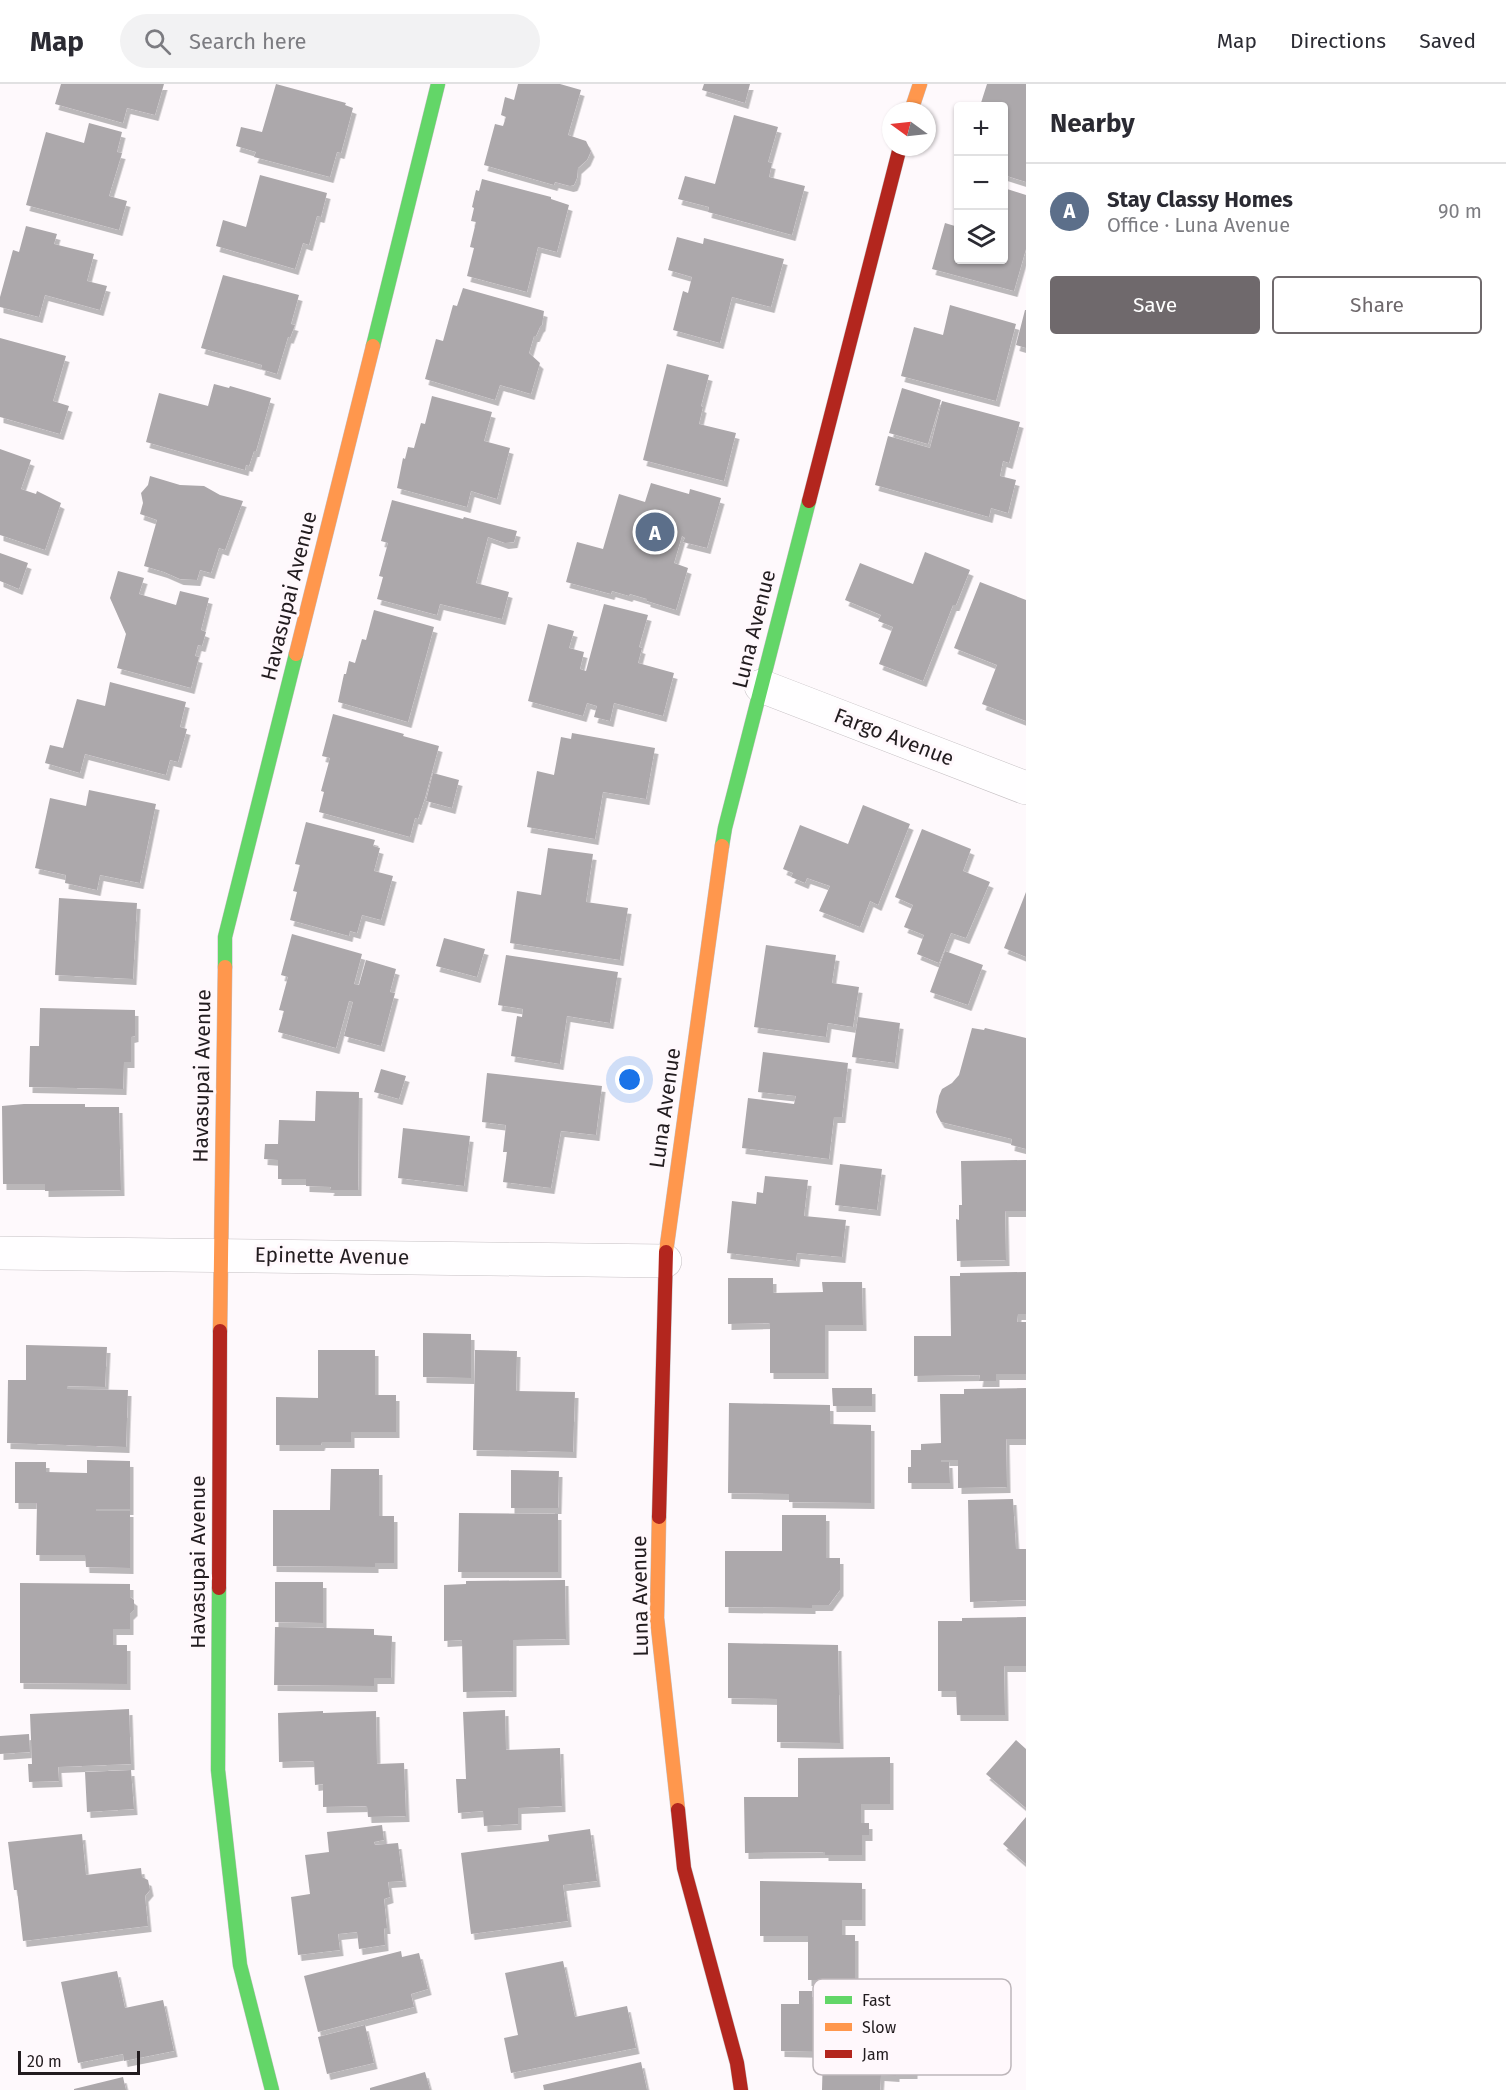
<!DOCTYPE html>
<html lang="en">
<head>
<meta charset="utf-8">
<style>
	body { margin:0; font-family:"Fira Sans",sans-serif; background:#f2f2f3; color:#2b2b33 }
	.controls { position:absolute; right:18px; top:18px; display:grid; overflow:hidden; border-radius:6px; box-shadow:0 2px 4px #0004 }
	.controls button { width:54px; height:54px; display:grid; place-items:center; padding:0; border:0; border-bottom:2px solid #e1e1e2; background:#fff; color:#2b2b33; font:30px sans-serif }
	.compass { position:absolute; left:882px; top:18px; width:54px; height:54px; border-radius:50%; background:#fff; box-shadow:0 2px 4px #0004; rotate:285deg }
	.scale { position:absolute; left:18px; bottom:15px; width:122px; box-sizing:border-box; padding-left:6px; border:3px solid #221c1f; border-top:0; font-size:16px; line-height:21px; white-space:nowrap; color:#221c1f; -webkit-text-stroke:4px #fff8fc; paint-order:stroke }
	.you { position:absolute; left:630px; top:996px; width:21px; height:21px; margin:-15px; border:4px solid #fff; border-radius:50%; background:#1a73e8; box-shadow:0 0 0 9px #1a73e833 }
	.badge { display:grid; place-items:center; width:39px; height:39px; border-radius:50%; background:#6f696c; color:#fff; font-size:20px; font-weight:700 }
	.pin { position:absolute; translate:-50% -50%; border:3px solid #fff; box-shadow:0 2px 6px #0006 }
	.list { margin:0; padding:0; list-style:none }
	h2 { display:flex; justify-content:space-between; align-items:center; height:78px; margin:0; padding:0 24px; font-size:26px }
	h2 small { font-size:20px; font-weight:400; color:#7c7c81 }
	.list li { display:grid; grid-template-columns:39px 1fr auto; gap:18px; align-items:center; box-sizing:border-box; height:96px; padding:0 24px; border-top:2px solid #e1e1e2 }
	.list b { display:block; font-size:22px; white-space:nowrap }
	.list p { margin:0; font-size:20px; white-space:nowrap; color:#7c7c81 }
	.list em { font-size:20px; font-style:normal; color:#7c7c81 }
	.actions { display:flex; gap:12px; padding:18px 24px }
	.actions a { flex:1; padding:14px 0; border:2px solid #6f696c; border-radius:6px; text-align:center; font-size:21px; color:#6f696c }
	.actions .main { background:#6f696c; color:#fff }
	.icon { flex:none; width:33px; height:33px; fill:none; stroke:currentColor; stroke-width:2; stroke-linecap:round; stroke-linejoin:round }
	.map { position:relative; flex:none; width:1026px; height:2006px; overflow:hidden }
	header { display:flex; align-items:center; gap:36px; box-sizing:border-box; height:84px; padding:0 30px; background:#fff; border-bottom:2px solid #e1e1e2 }
	header strong { font-size:28px }
	nav { display:flex; gap:33px; margin-inline-start:auto; font-size:21px }
	.search { width:420px; height:54px; background:#f2f2f3; display:flex; align-items:center; gap:15px; box-sizing:border-box; padding:0 21px; border-radius:33px; color:#7c7c81; font-size:22px }
	main { display:flex }
	aside { flex:1; background:#fff }
	.map>svg:first-child { display:block }
</style>
</head>
<body>
<header>
<strong>Map</strong>
<div class="search"><svg class="icon" aria-label="search" viewBox="0 0 24 24"><circle cx="10" cy="10" r="6"/><path d="M15 15l6 6"/></svg>Search here</div>
<nav><a>Map</a><a>Directions</a><a>Saved</a></nav>
</header>
<main>
<div class="map">
<svg width="1026" height="2006" viewBox="0 0 1026 2006">
	<defs>
		<filter id="shadow"><feDropShadow dx="3.5" dy="6" stdDeviation="0" flood-color="#0004"/></filter>
	</defs>
	<rect width="100%" height="100%" fill="#fef9fc"/>
	<path fill="#aca8ab" filter="url(#shadow)" d="M61,0H164L155,31L127,24L123,39L55,20Z
		M276,0L346,19L345,21L353,24L341,69L337,68L330,93L254,73L256,68L236,62L241,43L262,48Z
		M518,0H560L581,6L568,51L586,57L591,67L587,76L578,84L577,94L574,101L570,102L555,98L554,101L484,81L495,40L503,42L506,33L501,31L505,13L514,16Z
		M704,0H750L745,19L702,6Z
		M987,0H1026V98L1004,91V78L1007,68L1004,67V22H980Z
		M734,31L778,43L768,78L772,79L769,93L805,102L792,151L708,128L709,123L678,115L685,92L715,100Z
		M89,39L122,48L117,68L122,69L109,112L127,117L119,146L26,121L46,48L84,59Z
		M260,91L327,109L321,133L317,132L309,161L303,159L295,185L216,162L223,136L246,143Z
		M482,95L551,113V115L569,121L557,168L538,163L527,208L467,192L474,164L470,163L476,138L471,137L474,124L472,123L476,106L479,107Z
		M1004,104L1026,111V165L1014,207L932,185L945,139L958,143V176H1004Z
		M26,142L57,150L54,160L94,170L87,197L107,202L100,226L45,211L39,233L0,223V213L13,166L19,168Z
		M677,153L703,160L704,154L784,175L771,223L732,213L720,259L673,246L683,207L688,209L692,193L668,186Z
		M223,191L299,211L291,240L295,241L290,254L288,253L277,290L261,285L262,281L201,264Z
		M463,204L544,227L542,241L540,243L536,252H534L529,269L540,279L531,310L500,301L495,316L425,295L436,255L443,257L453,221L457,222Z
		M950,221L1016,240L996,317L901,292L914,243L943,251Z
		M1025,226H1026V264L1016,261Z
		M0,254L66,272L53,317L69,322L60,350L0,333Z
		M667,280L709,291L701,322L703,323L699,340L736,349L724,397L643,376Z
		M214,300L229,304L230,302L271,314L256,367H254L249,382L246,381L245,386L146,358L159,309L208,322Z
		M902,304L941,316L928,360L889,349Z
		M432,312L492,328L484,357L510,364L497,415L471,407L467,423L397,404L403,374L405,375L408,363L414,364L421,339L425,340Z
		M942,317L1020,338L1009,379L1003,377L1000,392L1016,396L1008,429L991,424L989,433L875,401L888,352L930,364Z
		M0,365L31,376L21,405L36,410L37,407L61,419L45,466L0,451Z
		M150,392L180,401L204,402L220,411L243,417L225,466L219,464L211,489L200,486L197,496L180,495L164,488L144,482L157,436L140,430L143,419L141,409L148,401Z
		M651,399L689,410L690,405L721,414L707,464L683,458L685,454L682,452L674,479L688,484L676,526L647,517V515L630,510L629,512L612,507L611,510L566,498L577,458L603,465L619,410L645,418Z
		M392,416L463,435L464,433L517,447L514,458L505,459L488,453L476,499L509,508L502,535L440,520L437,531L377,515L383,493L379,492L388,459L381,457Z
		M925,468L970,486L956,521H953L923,597L879,580L893,543L878,537L881,531L845,516L860,479L913,500Z
		M0,469L28,479L19,505L0,497Z
		M118,487L144,494L139,510L176,521L180,507L209,514L201,546L206,548L202,562L198,561L195,572L199,573L191,604L117,584L126,550L110,514Z
		M980,498L1026,516V637L982,620L997,581L954,564Z
		M604,520L648,531L639,563L642,564L638,579L674,589L663,632L614,619L610,637L594,633L597,622L587,619L583,632L528,617L548,540L574,547L569,564L584,568L580,585L586,587Z
		M374,526L434,543L408,638L338,618L344,590H346L349,577L355,579L362,555L366,556Z
		M110,598L186,618L180,643L187,645L178,678L170,676L166,691L85,670L80,689L45,679L50,661L63,664L77,615L105,622Z
		M333,630L404,650L403,652L439,662L425,714L418,735L415,734L410,753L319,728L324,708L321,707L330,674L322,672Z
		M572,649L655,664L646,715L603,708L595,755L527,743L537,687L554,691L561,653L571,655Z
		M433,689L459,696L452,724L426,717Z
		M89,706L156,720L140,799L100,791L97,806L65,799L66,791L35,784L50,714L86,722Z
		M863,721L910,740L878,821L870,817L860,843L819,827L830,802L807,794L805,799L791,793L793,789L783,785L800,741L848,760Z
		M306,738L375,756L373,762L380,764L374,787L393,792L381,836L362,831L357,849L350,847L349,852L290,836L297,808L293,807L300,781L295,780Z
		M922,745L971,765L963,787L990,798L966,854L951,849L939,879L917,870L924,851L904,843L913,821L895,813Z
		M548,764L593,770L586,818L628,824L620,876L510,859L517,807L541,811Z
		M1026,808V873L1004,864Z
		M59,814L137,819L133,895L55,891Z
		M292,850L362,870L354,900L359,901L366,876L396,885L390,908L395,909L381,962L344,952L353,918L349,917L336,964L278,948L284,927L279,926L288,893L281,891Z
		M444,854L485,865L477,893L436,882Z
		M766,861L836,871L832,899L859,903L853,943L828,939L826,953L754,943Z
		M945,867L983,881L968,921L930,908Z
		M506,871L618,888L610,939L567,932L560,980L511,972L517,932L522,933L523,925L498,921Z
		M40,924L135,926V952L131,953V978H124L123,1005L29,1003L30,962H39Z
		M858,933L900,939L895,979L852,973Z
		M972,944L984,946L985,944L1026,954V1065L1011,1061L1012,1055L941,1038L938,1033L936,1028L939,1012L942,1005L952,999L959,991Z
		M763,968L848,979L842,1033H834L829,1075L742,1064L748,1014L794,1020L796,1012L758,1008Z
		M381,985L406,992L399,1015L374,1008Z
		M487,989L602,1002L596,1051L561,1047L551,1104L503,1098L507,1068H503L506,1041L482,1038Z
		M316,1007L359,1008L358,1106H330L331,1103L306,1102V1095H278V1076L264,1075L265,1060H278L279,1036L315,1037Z
		M24,1020H85V1023H119L121,1106L45,1107V1100H3L2,1022Z
		M403,1044L470,1052L464,1102L398,1094Z
		M1026,1076V1127H1005L1006,1176L957,1177L956,1135L959,1136V1121H962L961,1077Z
		M840,1080L882,1085L877,1126L835,1121Z
		M765,1092L808,1096L804,1132L846,1136L842,1173L797,1169L796,1177L727,1169L732,1117L756,1120L757,1108L763,1109Z
		M1026,1188V1230H1018L1017,1238H1026V1290H996V1297H979L980,1291L914,1292V1252H951L950,1192H960V1189Z
		M728,1194H773V1209L823,1208L822,1198H862L863,1241H825V1289H770V1239L728,1240Z
		M423,1249L471,1250V1294L423,1293Z
		M26,1261L107,1263L105,1303L67,1302V1305L128,1306L126,1363L7,1359L8,1296H26Z
		M318,1266H375V1311H396V1348H351V1358H322L321,1361H276V1313L318,1314Z
		M475,1266L517,1267L516,1307L575,1308L573,1368L473,1366Z
		M832,1304H872V1322H833Z
		M1026,1304V1355H1006L1007,1403L958,1404V1376H941V1378H949L950,1399H908V1383H911V1366H921V1360L941,1359L940,1310H964V1305Z
		M729,1319L830,1321V1340L871,1341V1419L789,1418V1410L728,1409Z
		M87,1376L130,1377V1425H96V1427H130V1484L86,1483L85,1471H36L37,1419H15V1378H46V1388L87,1389Z
		M331,1385H379V1432H394V1479H375V1483L273,1482V1426H330Z
		M511,1386L559,1387L558,1424H511Z
		M1013,1415L1016,1465H1026V1516L970,1518L968,1416Z
		M459,1429L558,1430V1488H458Z
		M782,1431H826V1474H840V1506L829,1521H812V1524L725,1523V1467H782Z
		M565,1496L566,1555L513,1556V1607L463,1608L462,1556L444,1557V1501L466,1500V1497Z
		M275,1498H323V1539L275,1538Z
		M20,1499L130,1500V1513L134,1516V1526L130,1530V1545H113V1561H127V1600L20,1599Z
		M1026,1533V1582H1004L1005,1631H957L956,1607H938V1537H962V1534Z
		M275,1543L374,1545V1551L392,1552L391,1594H374V1602L274,1601Z
		M728,1559L838,1561L840,1659L777,1658V1615L728,1614Z
		M129,1625L131,1680L58,1683L59,1697L29,1698L28,1680H32L30,1630Z
		M505,1626L506,1666L560,1664L562,1722L518,1724V1740L484,1742L483,1727L458,1729L456,1695H466L463,1628Z
		M323,1627V1629L376,1627L377,1680L404,1679L406,1732L368,1733L367,1722L323,1723V1700L315,1701L314,1677L279,1678L278,1629Z
		M29,1650L30,1668L0,1670V1652Z
		M1016,1656L1026,1665V1724L986,1690Z
		M890,1673V1720H861V1739H869V1751H862V1771H825V1768L745,1769L744,1713H798V1674Z
		M131,1686L134,1725L87,1728L85,1688Z
		M1026,1733V1780L1003,1760Z
		M382,1741L384,1756L374,1758L375,1761L398,1759L403,1797L388,1798L390,1813L384,1815L387,1844H384L385,1861L359,1865L357,1848L338,1850L340,1866L298,1871L291,1813L310,1810L305,1771L329,1768L327,1748Z
		M590,1745L597,1797L563,1801L568,1837L471,1850L461,1769L549,1757L548,1751Z
		M82,1750L86,1791L141,1784L142,1793L148,1796L150,1806L145,1812L148,1842L23,1857L17,1806H14L8,1758Z
		M760,1797L862,1799V1836H842V1851H855V1896H808V1852H760Z
		M401,1867L402,1873L419,1869L428,1905L411,1910L414,1923L318,1948L304,1892Z
		M563,1877L575,1933L627,1922L636,1964L511,1989L504,1954L518,1951L505,1889Z
		M117,1887L125,1924L163,1916L174,1967L124,1977L123,1970L78,1979L61,1898Z
		M799,1907H812V1920H826V1926H850V1921H871L872,1914H893V1925L916,1926L914,1989H896V1992L881,1991L880,2006H822L823,1968L781,1967V1920H799Z
		M365,1941L374,1979L327,1990L318,1953Z
		M641,1978L647,2006H544L543,2001Z
		M425,1988L430,2006H370V2004Z
		M123,1993L126,2006H74V2005Z"/>
	<g fill="none" stroke-linecap="round" stroke-linejoin="round">
		<g stroke="#c6c1c4" stroke-width="34">
			<path id="street" d="M761,602L1026,704
				M0,1169L665,1177"/>
		</g>
		<g stroke="#c6c1c4" stroke-width="15">
			<path id="fast" d="M373,262L438,0
				M722,762L725,744L809,417
				M225,883V853L296,570
				M219,1504L218,1686L240,1881L272,2006"/>
		</g>
		<g stroke="#c6c1c4" stroke-width="15">
			<path id="slow" d="M911,27L920,0
				M296,570L373,262
				M666,1168L722,762
				M220,1247L225,883
				M659,1433L657,1534L678,1726"/>
		</g>
		<g stroke="#c6c1c4" stroke-width="15">
			<path id="jam" d="M809,417L900,63
				M659,1433L666,1168
				M219,1504L220,1247
				M678,1726L684,1784L737,1979L741,2006"/>
		</g>
		<use href="#street" stroke="#fffeff" stroke-width="33"/>
		<use href="#fast" stroke="#63d668" stroke-width="14"/>
		<use href="#slow" stroke="#ff974d" stroke-width="14"/>
		<use href="#jam" stroke="#b3261e" stroke-width="14"/>
	</g>
	<g text-anchor="middle" stroke-width="6" stroke-linejoin="round" paint-order="stroke">
		<g font-size="21" fill="#221c1f" stroke="#fff8fc">
			<text transform="translate(289 512) rotate(-76)" y="7">Havasupai Avenue</text>
			<text transform="translate(754 545) rotate(-76)" y="7">Luna Avenue</text>
			<text transform="translate(894 653) rotate(21)" y="7">Fargo Avenue</text>
			<text transform="translate(202 992) rotate(-89)" y="7">Havasupai Avenue</text>
			<text transform="translate(665 1024) rotate(-82)" y="7">Luna Avenue</text>
			<text transform="translate(332 1172) rotate(1)" y="7">Epinette Avenue</text>
			<text transform="translate(198 1478) rotate(-90)" y="7">Havasupai Avenue</text>
			<text transform="translate(640 1512) rotate(-91)" y="7">Luna Avenue</text>
		</g>
	</g>
	<rect x="813" y="1895" width="198" height="96" rx="9" fill="#fff8fc" stroke="#bdb6ba" stroke-width="1.5"/>
	<rect x="825" y="1912" width="27" height="8" fill="#63d668"/>
	<rect x="825" y="1939" width="27" height="8" fill="#ff974d"/>
	<rect x="825" y="1966" width="27" height="8" fill="#b3261e"/>
	<g font-size="16" fill="#221c1f">
		<text x="862" y="1922">Fast</text>
		<text x="862" y="1949">Slow</text>
		<text x="862" y="1976">Jam</text>
	</g>
</svg>
<div class="controls">
<button>+</button>
<button>−</button>
<button><svg class="icon" aria-label="layers" viewBox="0 0 24 24"><path d="M12 4l9 5-9 5-9-5zM3 14l9 5 9-5"/></svg></button>
</div>
<svg class="compass" viewBox="-18 -18 36 36"><path d="M0-13l5 13h-10z" fill="#e53935"/><path d="M0 13l5-13h-10z" fill="#7c7c81"/></svg>
<div class="scale">20 m</div>
<div class="you"></div>
<div class="pin badge" style="left:655px;top:448px;background:#5c6f8a">A</div>
</div>
<aside>
<h2>Nearby<small></small></h2>
<ul class="list">
<li><span class="badge" style="background:#5c6f8a">A</span><div><b>Stay Classy Homes</b><p>Office · Luna Avenue</p></div><em>90 m</em></li>
</ul>
<div class="actions"><a class="main">Save</a><a>Share</a></div>
</aside>
</main>
</body>
</html>
